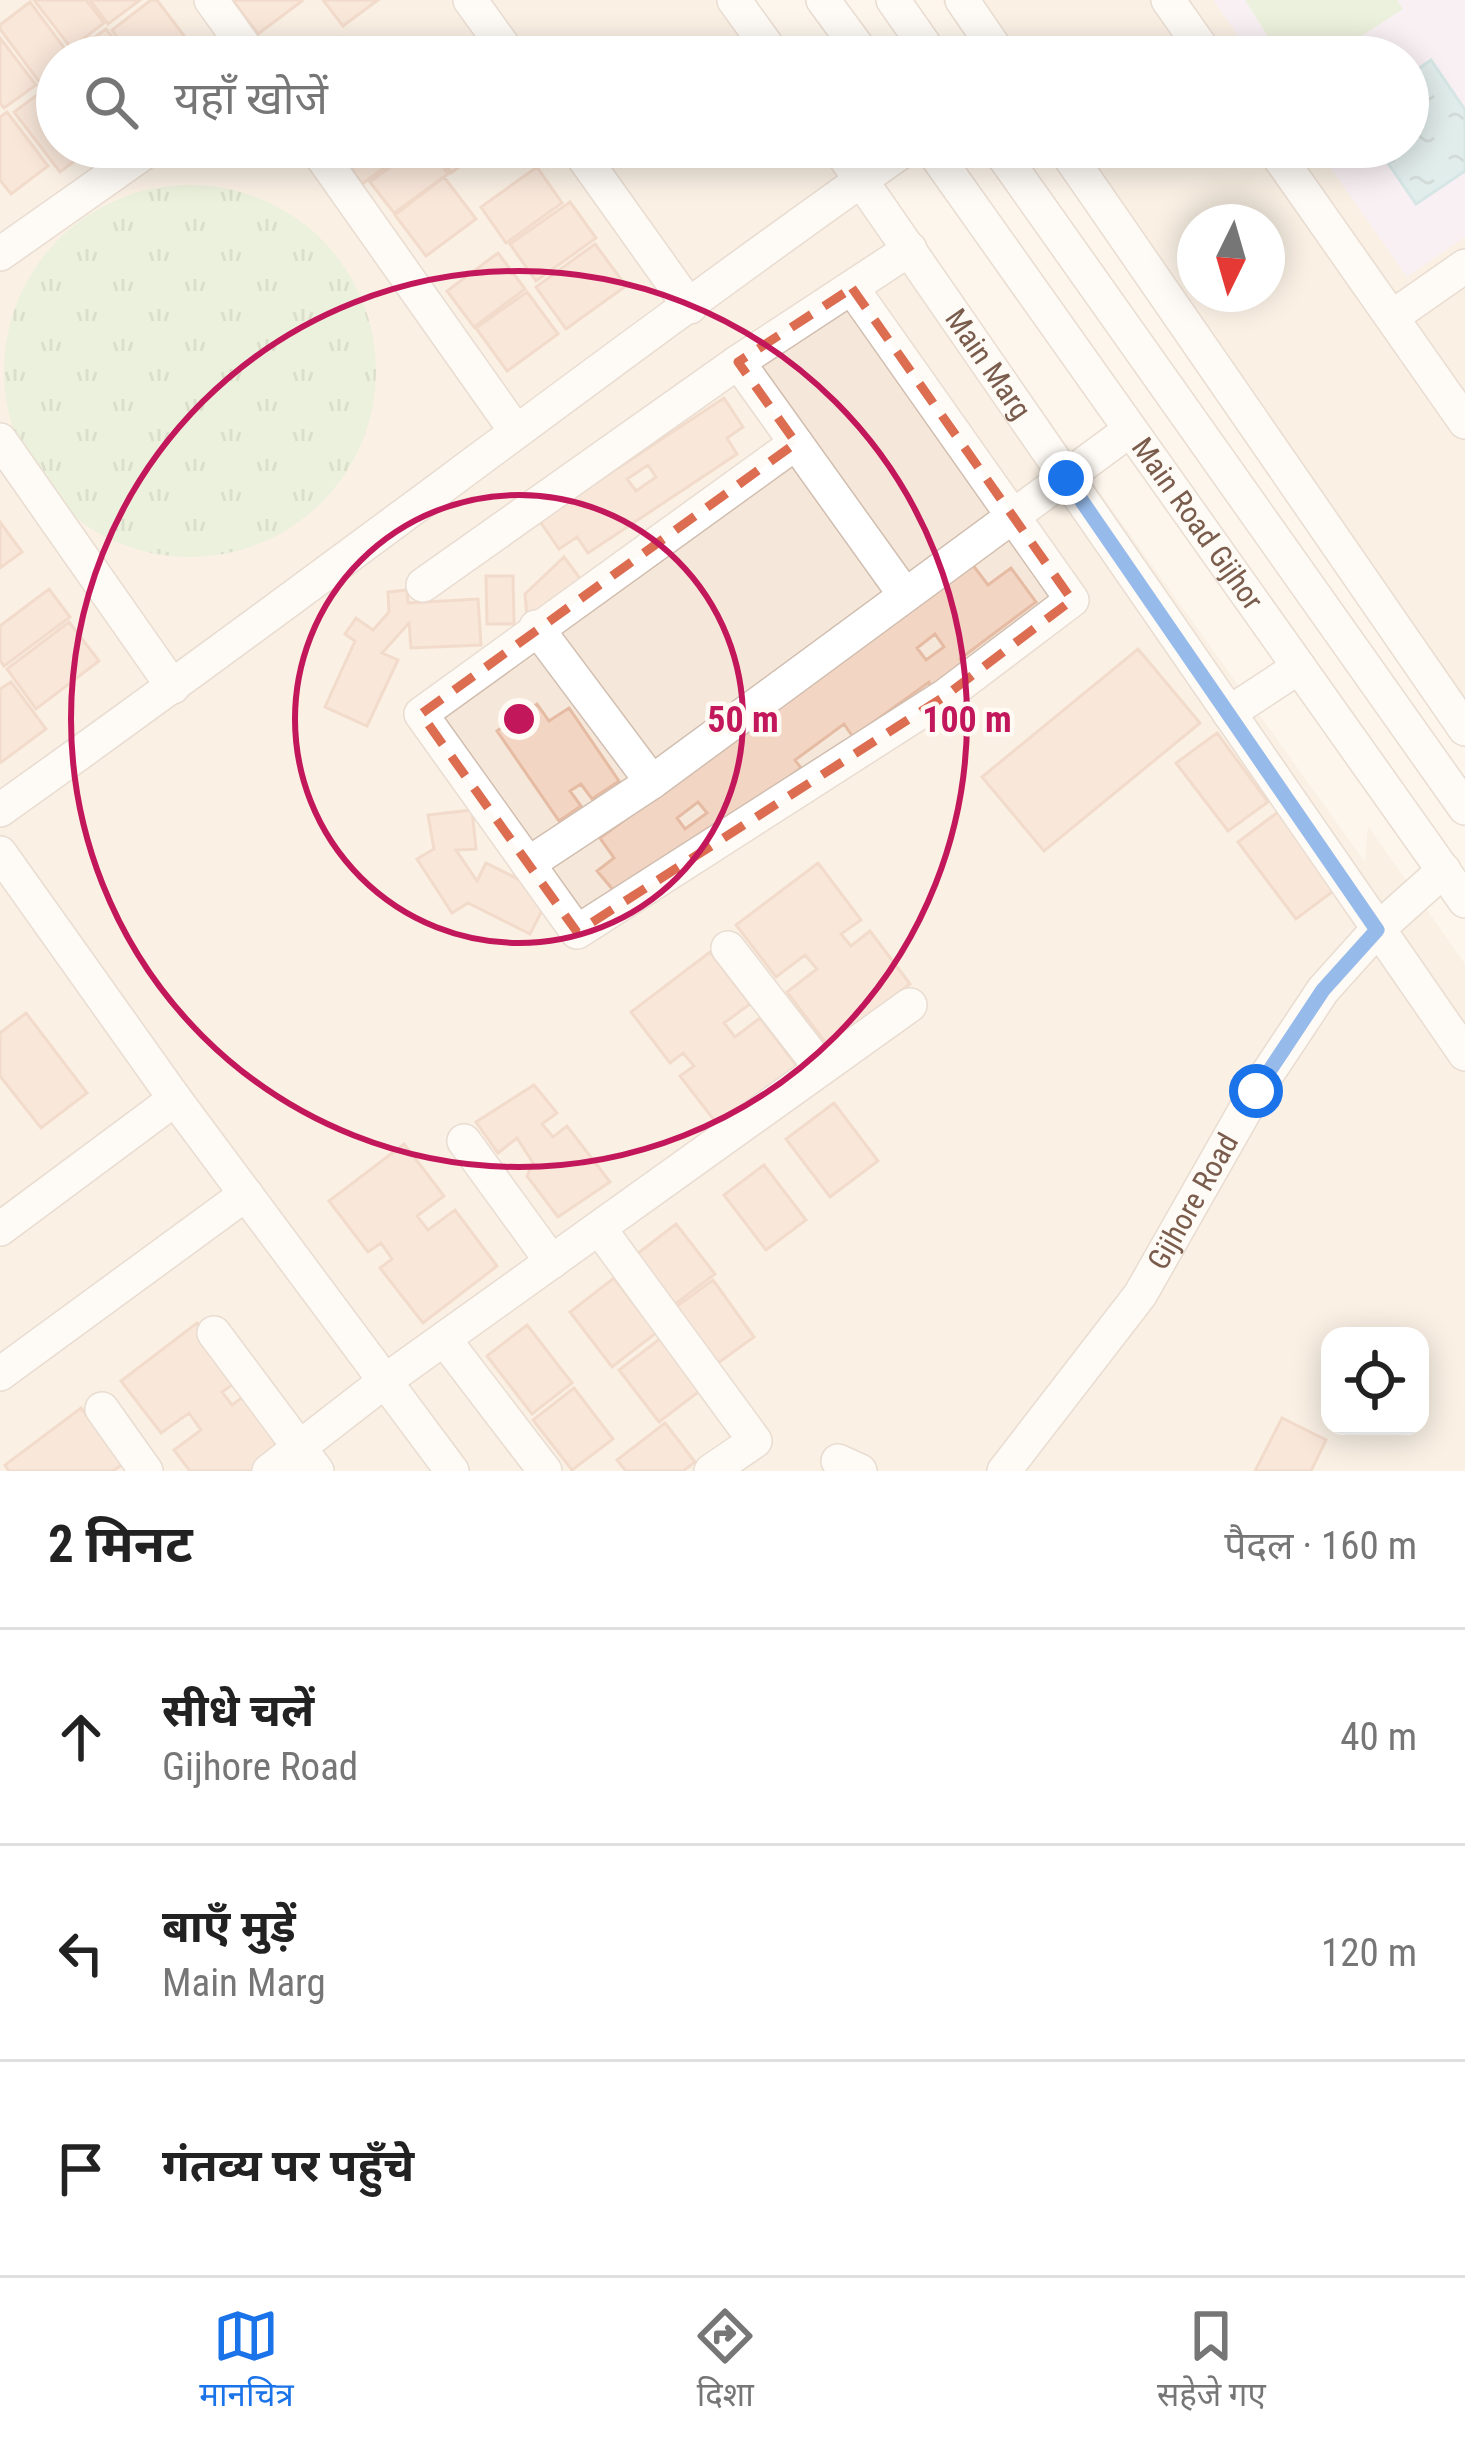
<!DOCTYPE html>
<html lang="hi">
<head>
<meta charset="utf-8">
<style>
	body { margin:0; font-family:"Roboto Condensed","Noto Sans Devanagari",sans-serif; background:#f6f6f6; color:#222 }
	.controls { position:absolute; right:36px; bottom:36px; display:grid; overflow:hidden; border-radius:24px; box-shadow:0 6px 30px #0003 }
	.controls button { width:108px; height:108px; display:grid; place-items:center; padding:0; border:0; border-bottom:3px solid #e0e0e0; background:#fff; color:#222; font:60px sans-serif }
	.compass { position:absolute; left:1177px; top:204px; width:108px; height:108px; border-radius:50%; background:#fff; box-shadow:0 6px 30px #0003; rotate:185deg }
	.stop { position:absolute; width:36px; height:36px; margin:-27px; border:9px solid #1a73e8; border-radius:50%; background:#fff }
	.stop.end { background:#1a73e8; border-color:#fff; box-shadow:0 3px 12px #0008 }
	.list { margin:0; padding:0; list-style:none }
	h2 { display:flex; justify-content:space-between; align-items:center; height:156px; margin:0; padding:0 48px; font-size:51px }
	h2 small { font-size:39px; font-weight:400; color:#767676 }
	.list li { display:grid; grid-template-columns:78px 1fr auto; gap:36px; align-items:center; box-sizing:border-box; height:216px; padding:0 48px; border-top:3px solid #e0e0e0 }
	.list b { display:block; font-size:45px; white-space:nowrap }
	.list p { margin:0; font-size:39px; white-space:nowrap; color:#767676 }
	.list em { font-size:39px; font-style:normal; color:#767676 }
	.icon { flex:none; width:66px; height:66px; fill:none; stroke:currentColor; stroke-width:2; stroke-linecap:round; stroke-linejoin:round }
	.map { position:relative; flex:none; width:1465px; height:1471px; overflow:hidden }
	.search { position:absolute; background:#fff; box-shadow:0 6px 30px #0003; left:36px; right:36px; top:36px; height:132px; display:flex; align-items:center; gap:30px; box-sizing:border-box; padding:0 42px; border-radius:66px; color:#767676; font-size:45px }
	.sheet { height:804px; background:#fff }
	nav { display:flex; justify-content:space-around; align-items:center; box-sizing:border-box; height:168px; border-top:3px solid #e0e0e0; background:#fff; font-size:33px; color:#767676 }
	nav a { display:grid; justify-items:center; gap:6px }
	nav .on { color:#1a73e8 }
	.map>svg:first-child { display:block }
</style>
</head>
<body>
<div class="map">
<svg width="1465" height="1471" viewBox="0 0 1465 1471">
	<defs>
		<pattern id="park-tufts" width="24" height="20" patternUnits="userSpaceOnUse" patternTransform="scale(3)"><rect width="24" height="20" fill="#d8ecc9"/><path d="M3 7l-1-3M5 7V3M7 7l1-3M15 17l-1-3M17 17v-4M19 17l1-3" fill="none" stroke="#b4c2a5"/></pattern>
		<pattern id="water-ripples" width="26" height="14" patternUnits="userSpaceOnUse" patternTransform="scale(3)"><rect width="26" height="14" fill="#bfe3e8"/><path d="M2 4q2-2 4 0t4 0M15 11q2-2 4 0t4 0" fill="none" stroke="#a0bbbe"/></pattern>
	</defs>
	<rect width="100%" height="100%" fill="#fdf6ec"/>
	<path fill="#f5e8da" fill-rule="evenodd" d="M0,0H747L788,57H57V147H852L1365,862L1368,826L1465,964V1471H0ZM1330,1336H1420V1426H1330Z
		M941,0H1465V749L1044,147H1408V57H981ZM1195,222H1267V294H1195Z"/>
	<path fill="#f3e8fa" d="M1213,0H1465V237L1407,277L1316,147H1408V57H1253Z"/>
	<path fill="url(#park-tufts)" d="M4 371a186 186 0 1 1 372 0a186 186 0 1 1-372 0Z"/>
	<path fill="#d8ecc9" d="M1245,0H1397L1403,9L1329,57H1281Z"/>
	<path fill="url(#water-ripples)" stroke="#a5d3da" stroke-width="3" d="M1431,60L1465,110V171L1416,204L1377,147H1408V76Z"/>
	<path fill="#f3d5c3" stroke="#e6bba3" stroke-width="3" fill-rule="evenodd" d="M34,0H86L104,23L71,48Z
		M90,0H140L108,24Z
		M151,0H157L194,49L183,57H132L112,30Z
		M237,0H301L302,1L258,34L234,2Z
		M323,0H378L343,26Z
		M30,2L71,57H57V70L40,83L0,29V25Z
		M106,29L128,57H78L74,52Z
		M341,37L357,57H315Z
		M0,38L36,85L4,108L0,103Z
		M52,84L57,90V147H93L60,172L14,112Z
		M7,112L48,166L11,194L0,180V117Z
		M337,147H412L362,184Z
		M417,147H428L448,174L394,213L370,182Z
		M432,147H486L451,173Z
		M537,167L562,203L506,243L481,207Z
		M444,177L476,219L426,256L395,215Z
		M570,202L596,238L536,281L510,244Z
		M595,244L626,286L566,329L536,287Z
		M498,253L525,289L474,327L447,291Z
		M527,292L558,334L507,371L476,328Z
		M724,398L743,427L727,438L737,454L588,553L577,537L559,549L539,520ZM648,465L656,477L636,491L627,479Z
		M0,522L22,552L0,568Z
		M564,557L585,585L527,617L525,594Z
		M972,564L988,585L1011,568L1036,602L960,659L966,670L934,695L929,682L853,737L844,724L795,760L801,768L723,826L708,828L683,849L614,891L597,871L614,858L600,838ZM935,634L944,647L926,660L917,648ZM698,802L707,813L685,829L677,818Z
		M486,576H513L514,624H487Z
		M49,589L70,617L4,666L0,660V626Z
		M407,590L408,603L478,599L481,645L411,648L409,623L382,653L398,660L367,726L325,707L355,641L345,634L356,618L373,630L389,612L388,592Z
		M69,622L99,661L36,709L7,669Z
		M1138,649L1200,723L1044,851L982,777Z
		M11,682L46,729L0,763V689Z
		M537,704L549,721L569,708L619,781L592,799L581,784L570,791L581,806L559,821L497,731Z
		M1217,733L1268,802L1228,831L1176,763Z
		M472,810L476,849L456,850L477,881L486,863L550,895L530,934L468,903L452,913L417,859L434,849L428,815Z
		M1278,812L1336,889L1296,919L1238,842Z
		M818,863L861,920L841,934L851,946L870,931L910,984L828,1046L787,992L817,969L805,955L776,977L736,925Z
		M710,952L750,1004L724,1023L735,1037L760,1018L800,1070L721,1129L680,1076L694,1066L683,1053L670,1063L631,1012Z
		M26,1013L87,1093L41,1128L0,1076V1033Z
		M534,1085L557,1113L542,1124L553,1137L567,1126L610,1182L558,1217L527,1176L533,1163L517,1138L498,1153L476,1122Z
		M834,1103L878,1161L830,1197L786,1139Z
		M404,1144L444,1196L417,1216L428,1230L455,1210L497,1266L423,1323L380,1268L392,1259L381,1243L368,1252L329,1201Z
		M764,1165L806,1220L766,1250L724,1195Z
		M676,1224L715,1274L675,1304L637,1254Z
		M614,1278L656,1333L612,1367L570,1312Z
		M713,1280L754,1337L714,1366L673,1309Z
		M197,1323L240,1379L222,1392L232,1405L250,1392L290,1445L256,1471H190L174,1450L201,1430L189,1413L161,1433L121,1381Z
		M527,1325L572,1383L532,1414L487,1356Z
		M661,1338L701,1390L659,1422L619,1370Z
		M574,1388L613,1439L572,1470L533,1420Z
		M81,1408L123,1464L113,1471H9L5,1465Z
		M1282,1418L1326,1440L1311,1471H1255Z
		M665,1423L695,1462L683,1471H626L617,1460Z"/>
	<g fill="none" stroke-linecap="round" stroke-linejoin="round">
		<g stroke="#d1beb0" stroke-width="36">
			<g id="minor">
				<path d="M211,0L252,57"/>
				<path d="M470,0L511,57"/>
				<path d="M734,0L775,57"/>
				<path d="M823,0L865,57"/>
				<path d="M893,0L933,57"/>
				<path d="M962,0L1001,57"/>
				<path d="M1168,0L1208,57"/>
				<path d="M315,147L515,430"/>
				<path d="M576,147L690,307"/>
				<path id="s1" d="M838,147L1465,1054"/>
				<path id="s2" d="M930,147L1465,901"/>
				<path d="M997,147L1465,808"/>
				<path d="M1063,147L1465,729"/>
				<path d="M1272,147L1465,422"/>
				<path d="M0,254L152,147"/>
				<path d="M1392,317L1465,266"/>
				<path d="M738,362L905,595"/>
				<path d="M0,440L173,687"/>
				<path d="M796,443L421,714L577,932L945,696L1072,600L852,288"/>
				<path d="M423,585L738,362L910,249"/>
				<path d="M536,627L652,782"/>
				<path d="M1229,713L1299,667"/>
				<path d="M0,810C306,593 602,363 908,147"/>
				<path d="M0,853L175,1099L452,1471"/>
				<path d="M528,864L652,782L1130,430"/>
				<path d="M728,948L821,1068"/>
				<path d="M464,1141L552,1262"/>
				<path d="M599,1228L755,1441L711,1471"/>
				<path d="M0,1229L175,1099"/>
				<path d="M214,1333L317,1471"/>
				<path d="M444,1339L545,1471"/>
				<path d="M0,1374L246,1194"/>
				<path d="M102,1409L146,1471"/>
				<path d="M838,1461L860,1471"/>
				<path d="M269,1471L385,1381L910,1005"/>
				<path id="s3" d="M1004,1471L1140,1295L1256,1091L1323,990L1377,930L1444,870"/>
			</g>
		</g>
		<use href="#minor" stroke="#fff" stroke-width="33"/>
	</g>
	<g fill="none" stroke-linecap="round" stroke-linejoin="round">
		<path stroke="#1a73e8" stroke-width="15" d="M1066,478L1377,930L1323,990L1256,1091"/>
	</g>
	<path d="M0 0H1465V1471H0ZM852,288L1072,600L945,696L577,932L421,714L796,443L738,362Z" fill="#fdf6ec" fill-opacity=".55" fill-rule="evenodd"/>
	<path fill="none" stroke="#dc6d51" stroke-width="9" stroke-dasharray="24 15" stroke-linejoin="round" d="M852,288L1072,600L945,696L577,932L421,714L796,443L738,362Z"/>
	<g fill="none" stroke="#c2185b" stroke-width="6">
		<circle cx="519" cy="719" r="224"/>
		<circle cx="519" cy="719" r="448"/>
	</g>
	<g text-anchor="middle" stroke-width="9" stroke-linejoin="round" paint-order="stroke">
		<g font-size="30" fill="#7a5c4d" stroke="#fffaf3">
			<text dy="10" stroke="none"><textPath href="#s1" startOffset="264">Main Marg</textPath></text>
			<text dy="10" stroke="none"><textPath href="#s2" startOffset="462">Main Road Gijhor</textPath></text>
			<text dy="10" stroke="none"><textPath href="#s3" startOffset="330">Gijhore Road</textPath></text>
		</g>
	</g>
	<circle cx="519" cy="719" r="18" fill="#c2185b" stroke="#fffaf3" stroke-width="6"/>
	<g font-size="36" text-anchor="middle" font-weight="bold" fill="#c2185b" stroke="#fffaf3" stroke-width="9" stroke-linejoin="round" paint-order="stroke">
		<text x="743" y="732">50 m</text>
		<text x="967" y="732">100 m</text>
	</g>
</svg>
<div class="controls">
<button><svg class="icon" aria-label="locate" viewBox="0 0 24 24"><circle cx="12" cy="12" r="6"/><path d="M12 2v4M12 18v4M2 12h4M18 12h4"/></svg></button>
</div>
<svg class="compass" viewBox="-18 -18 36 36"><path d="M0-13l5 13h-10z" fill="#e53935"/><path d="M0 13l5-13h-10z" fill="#767676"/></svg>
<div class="stop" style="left:1256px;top:1091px"></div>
<div class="stop end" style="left:1066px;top:478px"></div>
<div class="search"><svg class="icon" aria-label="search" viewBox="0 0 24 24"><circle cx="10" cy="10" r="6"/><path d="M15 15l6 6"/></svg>यहाँ खोजें</div>
</div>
<section class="sheet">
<h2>2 मिनट<small>पैदल · 160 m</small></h2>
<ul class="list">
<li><svg class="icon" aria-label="ahead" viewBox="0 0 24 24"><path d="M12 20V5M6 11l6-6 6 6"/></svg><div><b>सीधे चलें</b><p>Gijhore Road</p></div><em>40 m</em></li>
<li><svg class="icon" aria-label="left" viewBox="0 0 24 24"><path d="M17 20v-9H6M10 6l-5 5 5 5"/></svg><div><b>बाएँ मुड़ें</b><p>Main Marg</p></div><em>120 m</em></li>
<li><svg class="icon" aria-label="arrive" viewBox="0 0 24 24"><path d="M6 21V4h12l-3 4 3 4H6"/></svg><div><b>गंतव्य पर पहुँचे</b></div></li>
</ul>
</section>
<nav>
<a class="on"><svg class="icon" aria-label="map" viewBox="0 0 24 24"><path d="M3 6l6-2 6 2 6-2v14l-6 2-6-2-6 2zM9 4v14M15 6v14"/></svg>मानचित्र</a>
<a><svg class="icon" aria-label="directions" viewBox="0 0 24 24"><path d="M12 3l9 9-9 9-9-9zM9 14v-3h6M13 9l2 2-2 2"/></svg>दिशा</a>
<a><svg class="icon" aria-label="saved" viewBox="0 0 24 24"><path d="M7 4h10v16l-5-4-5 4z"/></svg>सहेजे गए</a>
</nav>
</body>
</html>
